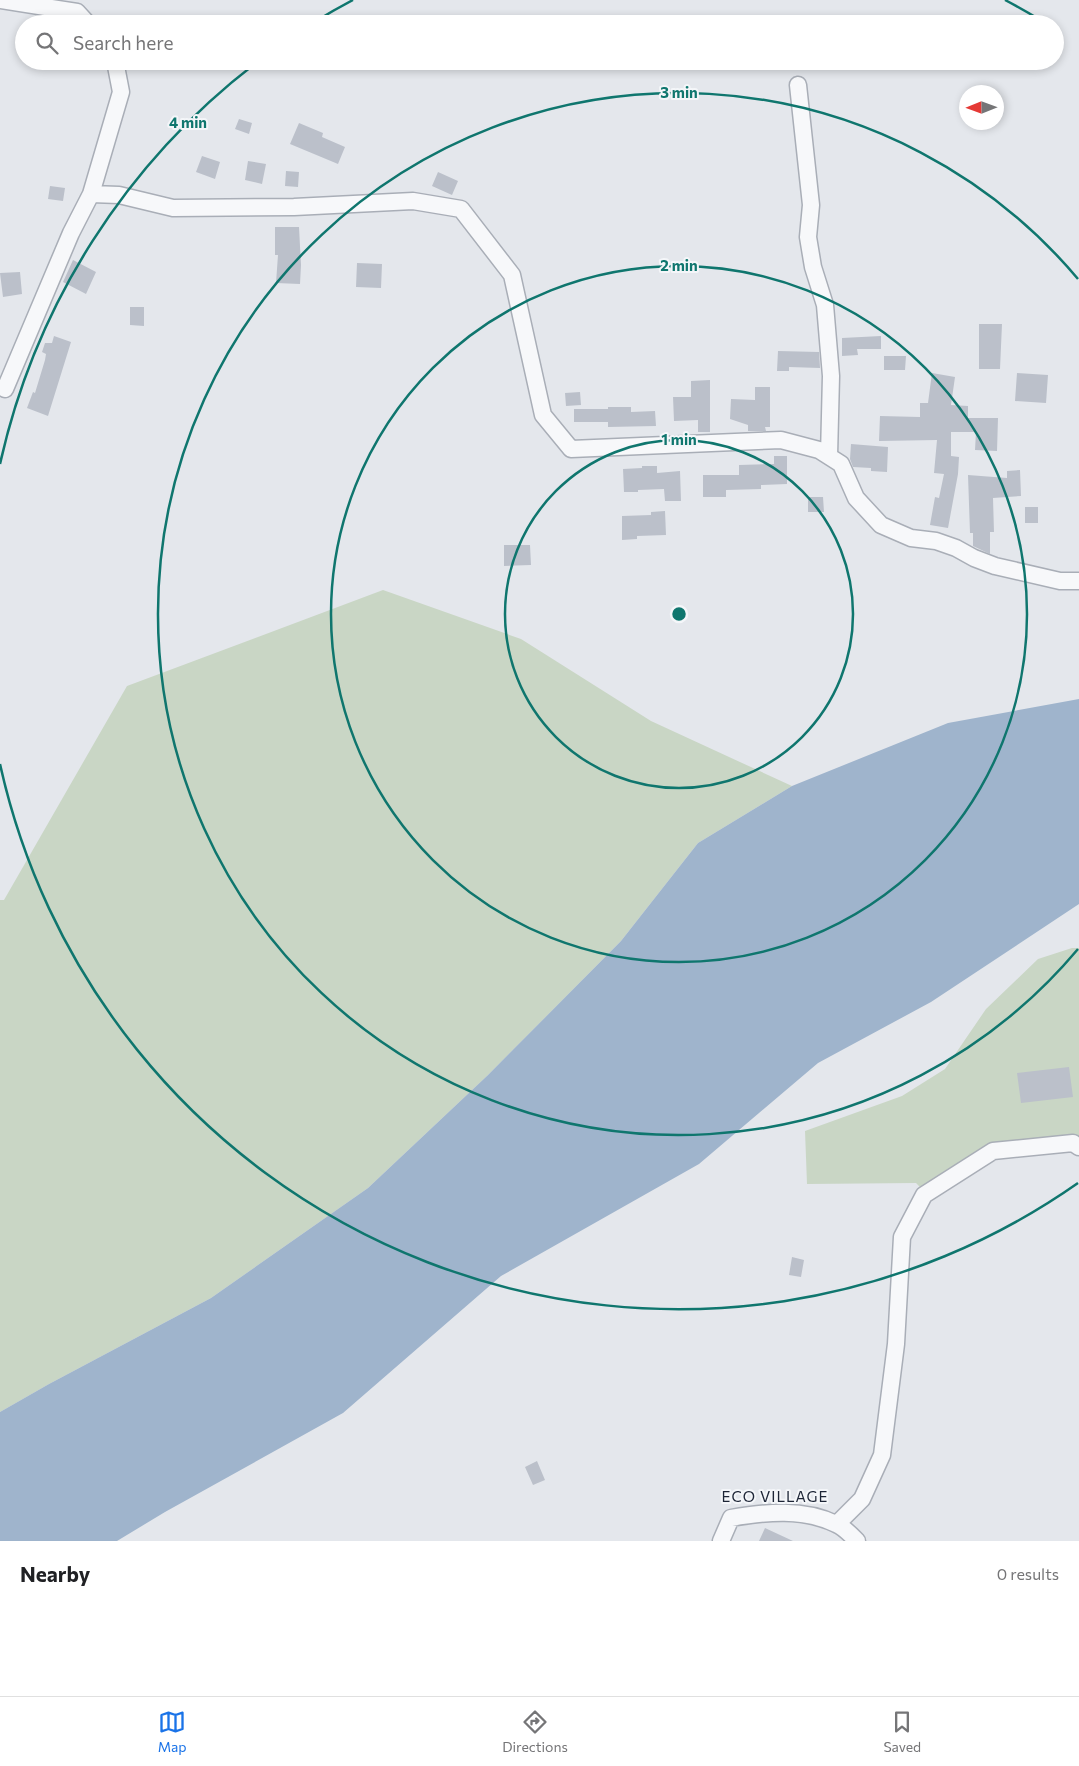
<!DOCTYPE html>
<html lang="en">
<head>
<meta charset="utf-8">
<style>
	body { margin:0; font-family:Commissioner,sans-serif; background:#f6f6f6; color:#202124 }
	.compass { position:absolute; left:959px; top:85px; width:45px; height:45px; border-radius:50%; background:#fff; box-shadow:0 2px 8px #0003; rotate:269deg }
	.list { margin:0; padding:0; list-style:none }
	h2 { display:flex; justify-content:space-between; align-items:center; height:65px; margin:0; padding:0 20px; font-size:21px }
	h2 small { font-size:16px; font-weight:400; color:#757577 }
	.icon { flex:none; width:28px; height:28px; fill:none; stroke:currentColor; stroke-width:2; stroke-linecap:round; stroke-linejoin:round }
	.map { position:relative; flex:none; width:1079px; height:1541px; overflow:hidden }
	.search { position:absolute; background:#fff; box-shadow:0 2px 8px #0003; left:15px; right:15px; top:15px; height:55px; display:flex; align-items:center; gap:12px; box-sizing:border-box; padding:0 18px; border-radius:28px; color:#757577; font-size:19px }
	.sheet { height:155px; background:#fff }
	nav { display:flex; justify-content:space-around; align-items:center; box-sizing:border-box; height:70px; border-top:1px solid #e0e0e0; background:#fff; font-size:14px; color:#757577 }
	nav a { display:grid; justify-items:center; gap:2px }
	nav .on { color:#1a73e8 }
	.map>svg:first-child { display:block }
</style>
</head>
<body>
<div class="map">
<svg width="1079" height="1541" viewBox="0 0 1079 1541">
	<rect width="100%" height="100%" fill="#e4e7ec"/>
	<path fill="#c9d6c5" d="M383,590L521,639L651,721L792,786L698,843L621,941L488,1075L368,1188L211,1298L49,1384L0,1412V900H4L127,686Z
		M1072,948H1079V1149L997,1154L929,1196L916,1183L807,1184L805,1131L902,1096L945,1069L986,1009L1038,959Z"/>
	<path fill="#9fb4cc" d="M1079,699V904L931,1002L818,1063L699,1164L501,1276L343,1413L165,1512L117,1541H0V1412L49,1384L211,1298L368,1188L488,1075L621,941L698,843L792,786L948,723Z"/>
	<path fill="#bbc0ca" d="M239,119L252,123L249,134L235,129Z
		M299,123L323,133L322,137L345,147L338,164L290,144Z
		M202,156L220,162L215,179L196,172Z
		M248,161L266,164L262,184L245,180Z
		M286,171L299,172L298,187L285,186Z
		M438,172L458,181L452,195L432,186Z
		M50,186L65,188L63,201L48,199Z
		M275,227H299L301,265L300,284L276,283L278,255H275Z
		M73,260L96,272L86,294L63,282Z
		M357,263L382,264L381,288L356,287Z
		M20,272L22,294L3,297L0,273Z
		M130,307H144V326L130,325Z
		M979,324H1002L1000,369H979Z
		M54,336L71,342L48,416L27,408L33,392L35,393L45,360L46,354L42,352L45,343H52Z
		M881,336V349H857L858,355L842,356V338Z
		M778,351L819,352L820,368L789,367V371H777Z
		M884,356H906L905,370H884Z
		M932,373L955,377L951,405L968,406V418H998L997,451L975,450L976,432H951V456L959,457L958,474L948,528L930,525L935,497L939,498L944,474L934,473L937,440L879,441L880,416L920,417V403H928Z
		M1017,373L1048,375L1046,403L1015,401Z
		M710,380V432H698V420L674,421L673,397H691V381Z
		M755,387H770V427H765L766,431H748V425L730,419L731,399L755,400Z
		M580,392L581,405L566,406L565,393Z
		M608,407H631V412L655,411L656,426L608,427V422H574V409H608Z
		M851,444L888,447L887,472L871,471V468L853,467L850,459Z
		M774,456H787V484L761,485V489L726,490V497H703V475H739V465L774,464Z
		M642,466H657V473L680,471L681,501H665L664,489L638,490V492H624L623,469L642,468Z
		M1020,470L1021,496L993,498L994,532H990V554L973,546V533H970L968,475L1007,478V471Z
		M808,497H823L824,512H808Z
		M1025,507H1038V523H1025Z
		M665,511L666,535L637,536V539L622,540V516L651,515V512Z
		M504,545H530L531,565L504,566Z
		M1069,1067L1073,1097L1021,1103L1017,1073Z
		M792,1257L804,1260L801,1277L789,1275Z
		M537,1461L545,1480L533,1485L525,1467Z
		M765,1528L793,1541H759Z"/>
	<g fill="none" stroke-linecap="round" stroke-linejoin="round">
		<g stroke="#a9aeb7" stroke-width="19">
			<path id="minor" d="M1,0L77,12L88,24
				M115,61L121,92L91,194L119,195L173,208L294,207L413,201L461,209L512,275L543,415L571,449L781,440L819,450L841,464L856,498L881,525L911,538L936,541L956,548L974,558L995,566L1060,581H1079
				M798,85L811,205L808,237L813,267L825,305L831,376L829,456
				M5,389L71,233L91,194
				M837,1524L862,1499L882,1455L896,1344L902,1237L924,1195L993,1151L1073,1143L1079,1147
				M721,1541L731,1518C766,1512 803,1508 836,1524C844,1527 851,1535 857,1541"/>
		</g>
		<use href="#minor" stroke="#f7f8fa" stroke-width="16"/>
	</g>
	<g fill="none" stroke="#0f766e" stroke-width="2.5">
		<circle cx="679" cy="614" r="174"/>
		<circle cx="679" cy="614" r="348"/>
		<path d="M1078 949A521 521 0 1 1 1078 279"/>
		<path d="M1078 1183A695 695 0 0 1 0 764M0 464A695 695 0 0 1 256 63M316 21A695 695 0 0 1 353 0M1005 0A695 695 0 0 1 1042 21"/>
	</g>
	<g text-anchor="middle" stroke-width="4" stroke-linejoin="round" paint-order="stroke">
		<g font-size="15" letter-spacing="1" fill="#1d2536" stroke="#f4f6f9">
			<text x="775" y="1502">ECO VILLAGE</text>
		</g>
	</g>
	<circle cx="679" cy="614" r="8" fill="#0f766e" stroke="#f4f6f9" stroke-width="2.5"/>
	<g font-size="15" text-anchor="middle" font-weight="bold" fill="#0f766e" stroke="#f4f6f9" stroke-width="4" stroke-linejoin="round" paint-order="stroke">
		<text x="679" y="98">3 min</text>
		<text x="188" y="128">4 min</text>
		<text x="679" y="271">2 min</text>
		<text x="679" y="445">1 min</text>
	</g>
</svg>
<svg class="compass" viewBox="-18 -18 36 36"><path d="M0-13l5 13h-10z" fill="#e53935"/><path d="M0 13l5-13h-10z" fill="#757577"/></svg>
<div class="search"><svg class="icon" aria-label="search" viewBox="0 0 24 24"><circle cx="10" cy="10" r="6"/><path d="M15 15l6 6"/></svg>Search here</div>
</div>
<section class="sheet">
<h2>Nearby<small>0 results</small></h2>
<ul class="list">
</ul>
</section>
<nav>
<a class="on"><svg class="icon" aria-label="map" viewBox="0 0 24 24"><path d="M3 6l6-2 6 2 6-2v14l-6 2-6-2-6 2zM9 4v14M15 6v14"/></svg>Map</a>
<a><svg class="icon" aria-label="directions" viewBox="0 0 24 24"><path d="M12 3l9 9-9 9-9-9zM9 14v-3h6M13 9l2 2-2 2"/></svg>Directions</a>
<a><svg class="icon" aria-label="saved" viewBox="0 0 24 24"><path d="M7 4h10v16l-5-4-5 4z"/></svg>Saved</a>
</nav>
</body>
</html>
